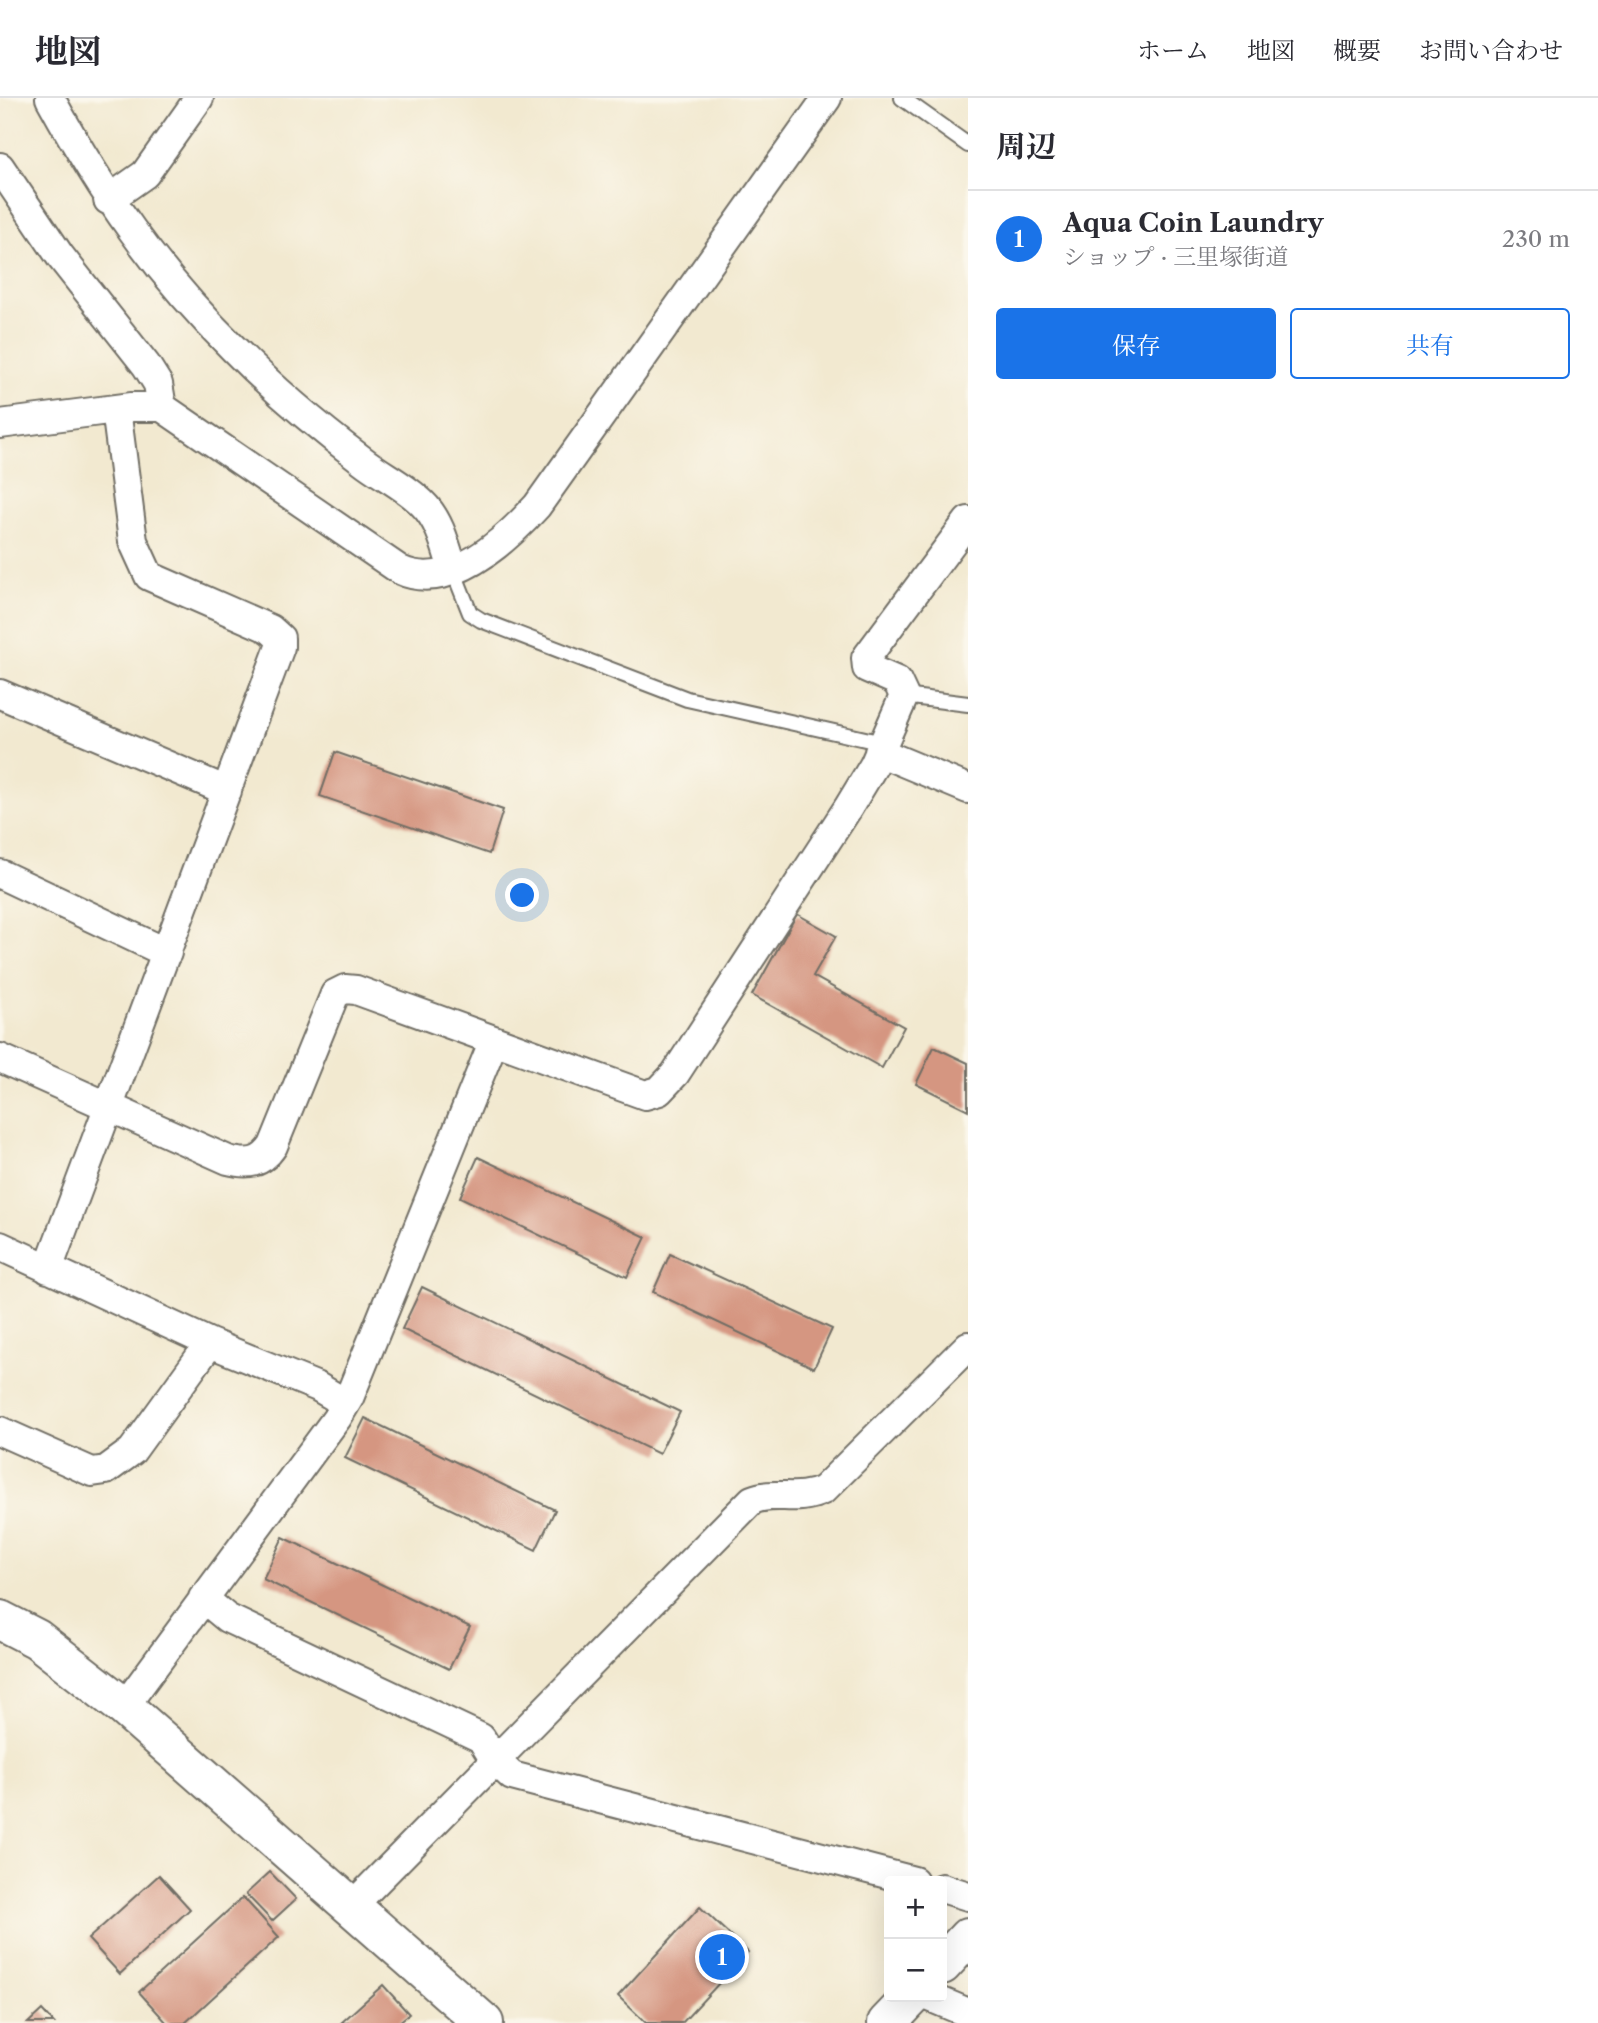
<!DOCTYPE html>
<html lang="ja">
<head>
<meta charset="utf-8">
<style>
	body { margin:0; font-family:"Libre Caslon Text","Noto Serif JP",serif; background:#f7f7f7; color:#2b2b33 }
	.controls { position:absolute; right:21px; bottom:21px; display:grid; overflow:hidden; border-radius:7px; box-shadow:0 7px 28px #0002 }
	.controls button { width:63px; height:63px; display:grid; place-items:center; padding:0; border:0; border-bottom:2px solid #e1e1e2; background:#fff; color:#2b2b33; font:35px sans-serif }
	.you { position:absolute; left:523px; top:798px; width:24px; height:24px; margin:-18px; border:5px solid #fff; border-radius:50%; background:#1a73e8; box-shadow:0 0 0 10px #1a73e833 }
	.badge { display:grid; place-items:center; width:46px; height:46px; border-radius:50%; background:#1a73e8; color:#fff; font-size:23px; font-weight:700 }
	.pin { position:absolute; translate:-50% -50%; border:4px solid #fff; box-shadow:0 2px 7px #0006 }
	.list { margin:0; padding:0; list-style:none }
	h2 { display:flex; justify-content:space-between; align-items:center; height:91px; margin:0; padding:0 28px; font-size:30px }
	h2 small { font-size:23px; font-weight:400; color:#7c7c81 }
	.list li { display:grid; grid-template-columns:46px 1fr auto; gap:21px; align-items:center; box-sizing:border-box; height:98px; padding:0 28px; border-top:2px solid #e1e1e2 }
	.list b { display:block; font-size:26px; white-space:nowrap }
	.list p { margin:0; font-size:23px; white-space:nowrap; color:#7c7c81 }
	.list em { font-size:23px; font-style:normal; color:#7c7c81 }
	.actions { display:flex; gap:14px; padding:21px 28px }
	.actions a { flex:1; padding:16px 0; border:2px solid #1a73e8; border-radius:7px; text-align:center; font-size:24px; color:#1a73e8 }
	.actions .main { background:#1a73e8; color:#fff }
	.map { position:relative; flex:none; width:968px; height:1925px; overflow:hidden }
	header { display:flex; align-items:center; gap:42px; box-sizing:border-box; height:98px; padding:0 35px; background:#fff; border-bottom:2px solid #e1e1e2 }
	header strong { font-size:33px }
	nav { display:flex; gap:38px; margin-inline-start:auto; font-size:24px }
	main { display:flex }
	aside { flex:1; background:#fff }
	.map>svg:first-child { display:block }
</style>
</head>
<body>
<header>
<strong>地図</strong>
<nav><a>ホーム</a><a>地図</a><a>概要</a><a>お問い合わせ</a></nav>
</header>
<main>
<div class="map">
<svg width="968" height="1925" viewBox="0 0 968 1925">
	<rect width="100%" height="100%" fill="#fbf7ec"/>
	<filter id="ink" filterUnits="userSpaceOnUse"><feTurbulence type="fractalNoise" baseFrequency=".0143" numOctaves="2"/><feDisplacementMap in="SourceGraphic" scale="14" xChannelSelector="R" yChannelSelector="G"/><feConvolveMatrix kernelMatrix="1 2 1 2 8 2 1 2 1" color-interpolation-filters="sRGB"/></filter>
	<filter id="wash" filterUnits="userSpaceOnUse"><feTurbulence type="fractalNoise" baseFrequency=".00686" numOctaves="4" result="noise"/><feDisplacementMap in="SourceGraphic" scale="28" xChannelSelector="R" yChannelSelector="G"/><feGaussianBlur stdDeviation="1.57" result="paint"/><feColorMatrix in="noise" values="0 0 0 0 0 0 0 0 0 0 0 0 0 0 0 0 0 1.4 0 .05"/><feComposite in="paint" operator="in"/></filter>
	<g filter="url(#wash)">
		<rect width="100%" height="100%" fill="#f2e9d0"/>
		<g id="blocks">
			<path fill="#d59681" d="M335,654L503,712L489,756L320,698Z
				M797,816L836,838L813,878L904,929L882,970L752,897Z
				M934,949L968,965V1012L916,986Z
				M478,1059L646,1139L627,1179L460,1099Z
				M670,1156L832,1231L814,1270L653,1194Z
				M422,1189L680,1314L659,1356L402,1231Z
				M365,1320L555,1412L536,1452L345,1360Z
				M283,1439L470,1529L449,1571L263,1481Z
				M270,1774L296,1801L272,1823L246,1796Z
				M159,1777L190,1811L120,1876L88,1841Z
				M243,1799L279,1839L185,1925H167L139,1894Z
				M700,1809L748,1854L682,1925H646L618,1898Z
				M383,1887L409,1916L398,1925H341Z
				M42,1912L54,1925H28Z"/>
		</g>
	</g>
	<g filter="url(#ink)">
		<use href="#blocks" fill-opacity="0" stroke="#716e65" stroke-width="2"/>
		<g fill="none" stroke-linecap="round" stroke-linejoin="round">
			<g stroke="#716e65" stroke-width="18">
				<path id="lane" d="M902,0L968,47
					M453,472L470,515L481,522L687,601L883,645
					M904,598L968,606"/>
			</g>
			<g stroke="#716e65" stroke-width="32">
				<path id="street" d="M50,0C102,95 156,174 234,251C273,291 317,328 362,362C381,377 405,388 422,405C440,422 446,449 453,472
					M0,69L60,158L146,267L158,286L162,309
					M108,102L145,76L199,0
					M0,326L131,309H162L400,472C450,495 506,442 537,408L827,0
					M0,596L227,693
					M879,654L968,691
					M0,776L167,855
					M0,960L228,1062C248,1067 261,1066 273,1048L335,896L345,891L356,892L645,997L659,993L675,976L848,710L874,667L904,598L897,583L867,570L866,560L968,423
					M0,1148L210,1245L318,1289L345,1305
					M48,1171L280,549V540L270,531L149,478L133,443L116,311
					M0,1333L92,1374L106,1372L132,1353L210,1245
					M203,1500L227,1520L481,1640L494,1661L512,1678L914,1783
					M124,1609L337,1320L349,1300L494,942
					M942,1790L968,1798
					M353,1807L752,1402C775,1392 797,1405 823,1392L968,1248
					M930,1899L968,1915"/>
			</g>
			<g stroke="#716e65" stroke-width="42">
				<path id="secondary" d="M0,1522L37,1541L124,1609L484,1925"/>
			</g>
			<g stroke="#716e65" stroke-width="42">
				<path id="primary" d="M942,1867L968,1839
					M887,1925L912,1899"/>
			</g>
			<use href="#lane" stroke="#fff" stroke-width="14"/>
			<use href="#street" stroke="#fff" stroke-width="28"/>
			<use href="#secondary" stroke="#fff" stroke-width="38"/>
			<use href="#primary" stroke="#fff" stroke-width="38"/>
		</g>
	</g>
</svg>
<div class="controls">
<button>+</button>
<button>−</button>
</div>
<div class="you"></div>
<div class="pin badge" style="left:722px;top:1859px">1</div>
</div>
<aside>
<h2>周辺<small></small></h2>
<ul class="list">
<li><span class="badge">1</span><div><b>Aqua Coin Laundry</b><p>ショップ · 三里塚街道</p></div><em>230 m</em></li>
</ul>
<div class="actions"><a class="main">保存</a><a>共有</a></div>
</aside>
</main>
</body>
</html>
